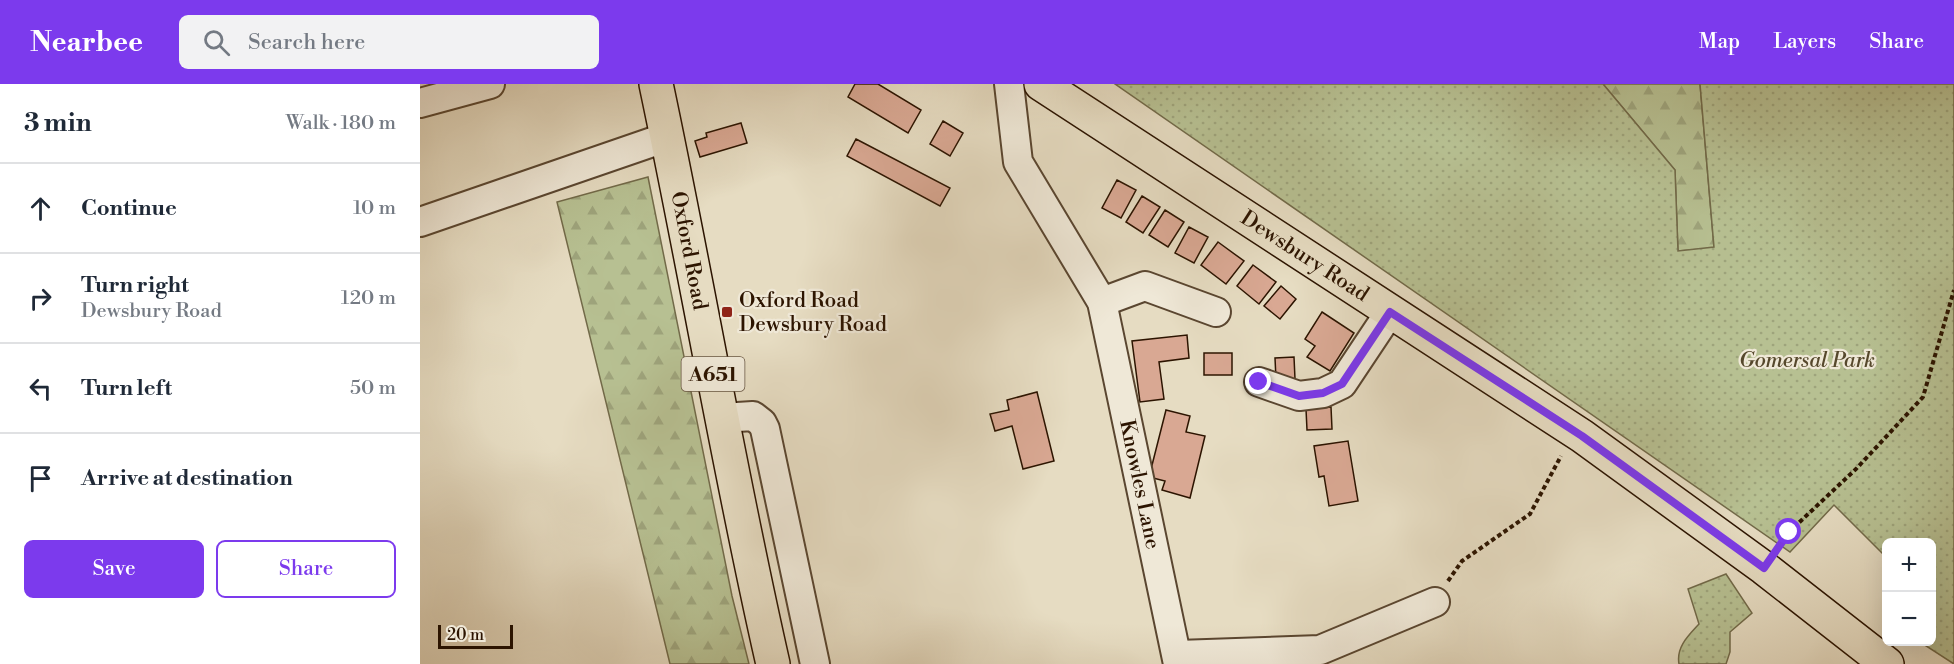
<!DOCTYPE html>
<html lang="en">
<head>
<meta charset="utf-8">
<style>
	body { margin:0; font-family:"Libre Bodoni",serif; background:#f2f2f3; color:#1f2937 }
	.controls { position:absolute; right:18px; bottom:18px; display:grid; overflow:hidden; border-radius:9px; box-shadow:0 6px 24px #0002 }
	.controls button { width:54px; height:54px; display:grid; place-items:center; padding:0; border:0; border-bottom:2px solid #e0e1e3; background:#fff; color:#1f2937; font:30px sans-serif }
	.scale { position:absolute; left:18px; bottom:15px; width:75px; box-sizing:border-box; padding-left:6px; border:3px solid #2c1400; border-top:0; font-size:16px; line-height:21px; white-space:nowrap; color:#2c1400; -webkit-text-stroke:4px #efe8d7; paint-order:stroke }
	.stop { position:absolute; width:18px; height:18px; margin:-14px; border:4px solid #7c3aed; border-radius:50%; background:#fff }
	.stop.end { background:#7c3aed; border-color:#fff; box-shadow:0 2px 6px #0008 }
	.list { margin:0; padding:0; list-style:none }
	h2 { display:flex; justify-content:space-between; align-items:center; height:78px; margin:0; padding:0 24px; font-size:26px }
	h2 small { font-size:20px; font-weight:400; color:#747a83 }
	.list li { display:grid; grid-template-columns:39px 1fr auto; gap:18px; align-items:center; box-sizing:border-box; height:90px; padding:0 24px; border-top:2px solid #e0e1e3 }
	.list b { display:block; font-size:22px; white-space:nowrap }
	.list p { margin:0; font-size:20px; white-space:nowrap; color:#747a83 }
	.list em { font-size:20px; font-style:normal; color:#747a83 }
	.actions { display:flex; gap:12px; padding:18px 24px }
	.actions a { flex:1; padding:14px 0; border:2px solid #7c3aed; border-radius:9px; text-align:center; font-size:21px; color:#7c3aed }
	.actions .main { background:#7c3aed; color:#fff }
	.icon { flex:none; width:33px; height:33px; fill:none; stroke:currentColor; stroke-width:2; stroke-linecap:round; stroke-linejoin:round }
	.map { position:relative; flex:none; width:1534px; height:580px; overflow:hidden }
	header { display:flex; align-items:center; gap:36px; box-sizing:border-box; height:84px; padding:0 30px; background:#7c3aed; color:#fff }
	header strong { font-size:28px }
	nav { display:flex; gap:33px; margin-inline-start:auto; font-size:21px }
	.search { width:420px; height:54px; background:#f2f2f3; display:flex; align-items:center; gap:15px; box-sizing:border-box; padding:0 21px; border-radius:9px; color:#747a83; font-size:22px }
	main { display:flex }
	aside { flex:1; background:#fff }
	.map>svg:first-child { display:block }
</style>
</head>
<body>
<header>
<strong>Nearbee</strong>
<div class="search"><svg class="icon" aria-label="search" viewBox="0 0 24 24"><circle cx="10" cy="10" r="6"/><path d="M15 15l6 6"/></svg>Search here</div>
<nav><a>Map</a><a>Layers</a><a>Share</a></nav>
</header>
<main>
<aside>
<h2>3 min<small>Walk · 180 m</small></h2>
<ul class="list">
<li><svg class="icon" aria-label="ahead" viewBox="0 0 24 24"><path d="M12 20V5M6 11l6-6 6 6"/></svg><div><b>Continue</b></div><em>10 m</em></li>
<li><svg class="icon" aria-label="right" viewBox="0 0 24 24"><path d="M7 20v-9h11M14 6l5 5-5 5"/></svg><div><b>Turn right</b><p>Dewsbury Road</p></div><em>120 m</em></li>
<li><svg class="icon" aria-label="left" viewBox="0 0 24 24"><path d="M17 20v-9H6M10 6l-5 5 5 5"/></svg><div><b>Turn left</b></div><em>50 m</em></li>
<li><svg class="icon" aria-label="arrive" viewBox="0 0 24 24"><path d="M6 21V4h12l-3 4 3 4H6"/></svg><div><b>Arrive at destination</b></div></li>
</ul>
<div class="actions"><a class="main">Save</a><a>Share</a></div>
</aside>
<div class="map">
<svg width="1534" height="580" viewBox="0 0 1534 580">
	<defs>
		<pattern id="forest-firs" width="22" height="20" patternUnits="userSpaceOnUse" patternTransform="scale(1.5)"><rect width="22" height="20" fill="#b7c092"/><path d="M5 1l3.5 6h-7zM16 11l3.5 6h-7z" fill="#9ea47c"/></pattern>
		<pattern id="park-dots" width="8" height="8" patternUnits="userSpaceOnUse" patternTransform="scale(1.5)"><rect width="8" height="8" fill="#b7c092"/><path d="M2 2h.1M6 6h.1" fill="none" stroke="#9ea47c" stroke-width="1.8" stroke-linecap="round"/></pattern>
	</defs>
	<rect width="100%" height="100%" fill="#e6dcc2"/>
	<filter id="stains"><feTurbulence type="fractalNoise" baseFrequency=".00333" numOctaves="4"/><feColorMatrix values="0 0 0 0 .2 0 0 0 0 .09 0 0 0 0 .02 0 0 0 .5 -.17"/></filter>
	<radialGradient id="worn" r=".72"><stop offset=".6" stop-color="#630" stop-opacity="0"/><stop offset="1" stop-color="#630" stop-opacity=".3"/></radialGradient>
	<path fill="url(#forest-firs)" stroke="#726a49" stroke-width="1.5" d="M1183,0H1280L1294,164L1258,167L1255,86Z
		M228,93L312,512L329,580H250L137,118Z"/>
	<path fill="url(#park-dots)" stroke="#726a49" stroke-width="1.5" d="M695,0H1183L1255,86L1258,167L1294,163L1280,0H1534V580L1500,558H1512V458H1466V473L1414,421L1370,468Z
		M1306,490L1332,529L1310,548V568L1306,580H1259C1256,563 1268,552 1279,540L1268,505Z"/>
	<path fill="#d9a893" stroke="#2c1400" stroke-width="1.5" d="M435,0H458L501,26L488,49L428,13Z
		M523,37L543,49L530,72L510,60Z
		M321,39L327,59L280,73L275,57L287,53L286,49Z
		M436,55L530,104L520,122L427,72Z
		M697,96L716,106L701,134L682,124Z
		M722,112L740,123L723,149L706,138Z
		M745,126L764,138L748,163L729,151Z
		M769,143L788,153L774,179L755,169Z
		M798,158L824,177L806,200L781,181Z
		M833,181L856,198L839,220L817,202Z
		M861,202L876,215L860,235L844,222Z
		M902,228L934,249L910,287L887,273L895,262L885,255Z
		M767,251L769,274L739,278L744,315L720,318L712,257Z
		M784,269H812V291H784Z
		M874,273L875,295H856L855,274Z
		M617,308L634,377L603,385L592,342L575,347L570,330L589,326L587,316Z
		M911,323L912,345L887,346L886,325Z
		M746,326L770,332L766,348L785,352L770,414L742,406L745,397L729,393Z
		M928,357L938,417L909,422L904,392L899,393L894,362Z"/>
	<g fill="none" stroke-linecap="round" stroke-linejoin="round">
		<g stroke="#5a4630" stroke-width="32">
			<g id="minor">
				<path id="s1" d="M589,0L598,78L682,218L758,580"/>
				<path d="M0,19L70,0"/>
				<path d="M0,138L247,53"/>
				<path d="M682,218L725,202L796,228"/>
				<path d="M839,298L879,312L903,309L922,300L970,228"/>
				<path d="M302,334L333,332L342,339L345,345L395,580"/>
				<path d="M758,571L900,566L1015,518"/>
			</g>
		</g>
		<g stroke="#2c1400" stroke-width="36">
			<g id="major">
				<path id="s2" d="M236,0C277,193 309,388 353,580"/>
				<path id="s3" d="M621,0L1162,352L1344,484L1467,580"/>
			</g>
		</g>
		<path stroke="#2c1400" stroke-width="4" stroke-dasharray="4.5 3" stroke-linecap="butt" d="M1360,461L1369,448L1436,385L1503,313L1534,206
			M1028,497L1042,477L1110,430L1141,372"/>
		<use href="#minor" stroke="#efe8d7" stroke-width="28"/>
		<use href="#major" stroke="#e6dcc2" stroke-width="33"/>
	</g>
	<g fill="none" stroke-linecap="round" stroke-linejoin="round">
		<path stroke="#7c3aed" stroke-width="8" d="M839,298L879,312L903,309L922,300L970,228L1162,352L1344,484L1369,448"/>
	</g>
	<rect fill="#8f2418" stroke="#efe8d7" stroke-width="2" x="301" y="222" width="12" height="12" rx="3"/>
	<g text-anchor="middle" stroke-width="4.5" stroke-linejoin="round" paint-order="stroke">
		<rect fill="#efe8d7" stroke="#665440" stroke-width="1.5" x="261.5" y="273" width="63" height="34" rx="4.5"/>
		<g font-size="20" font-weight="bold" fill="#2c1400">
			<text x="293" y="297">A651</text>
		</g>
		<g font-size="21" fill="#2c1400" stroke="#efe8d7">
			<text dy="7" stroke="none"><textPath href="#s2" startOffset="170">Oxford Road</textPath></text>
			<text dy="7" stroke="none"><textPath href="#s3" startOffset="315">Dewsbury Road</textPath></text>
			<text dy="7" stroke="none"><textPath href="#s1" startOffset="428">Knowles Lane</textPath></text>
		</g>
		<g font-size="21" fill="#2c1400" stroke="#efe8d7" text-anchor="start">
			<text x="319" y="223">Oxford Road<tspan x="319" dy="24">Dewsbury Road</tspan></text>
		</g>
		<g font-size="21" font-style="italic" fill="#56482c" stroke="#efe8d7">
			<text x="1387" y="283">Gomersal Park</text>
		</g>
	</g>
	<rect width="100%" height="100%" filter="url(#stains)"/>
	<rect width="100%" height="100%" fill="url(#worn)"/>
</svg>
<div class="controls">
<button>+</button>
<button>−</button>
</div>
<div class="scale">20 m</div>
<div class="stop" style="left:1369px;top:448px"></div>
<div class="stop end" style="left:839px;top:298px"></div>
</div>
</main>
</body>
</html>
